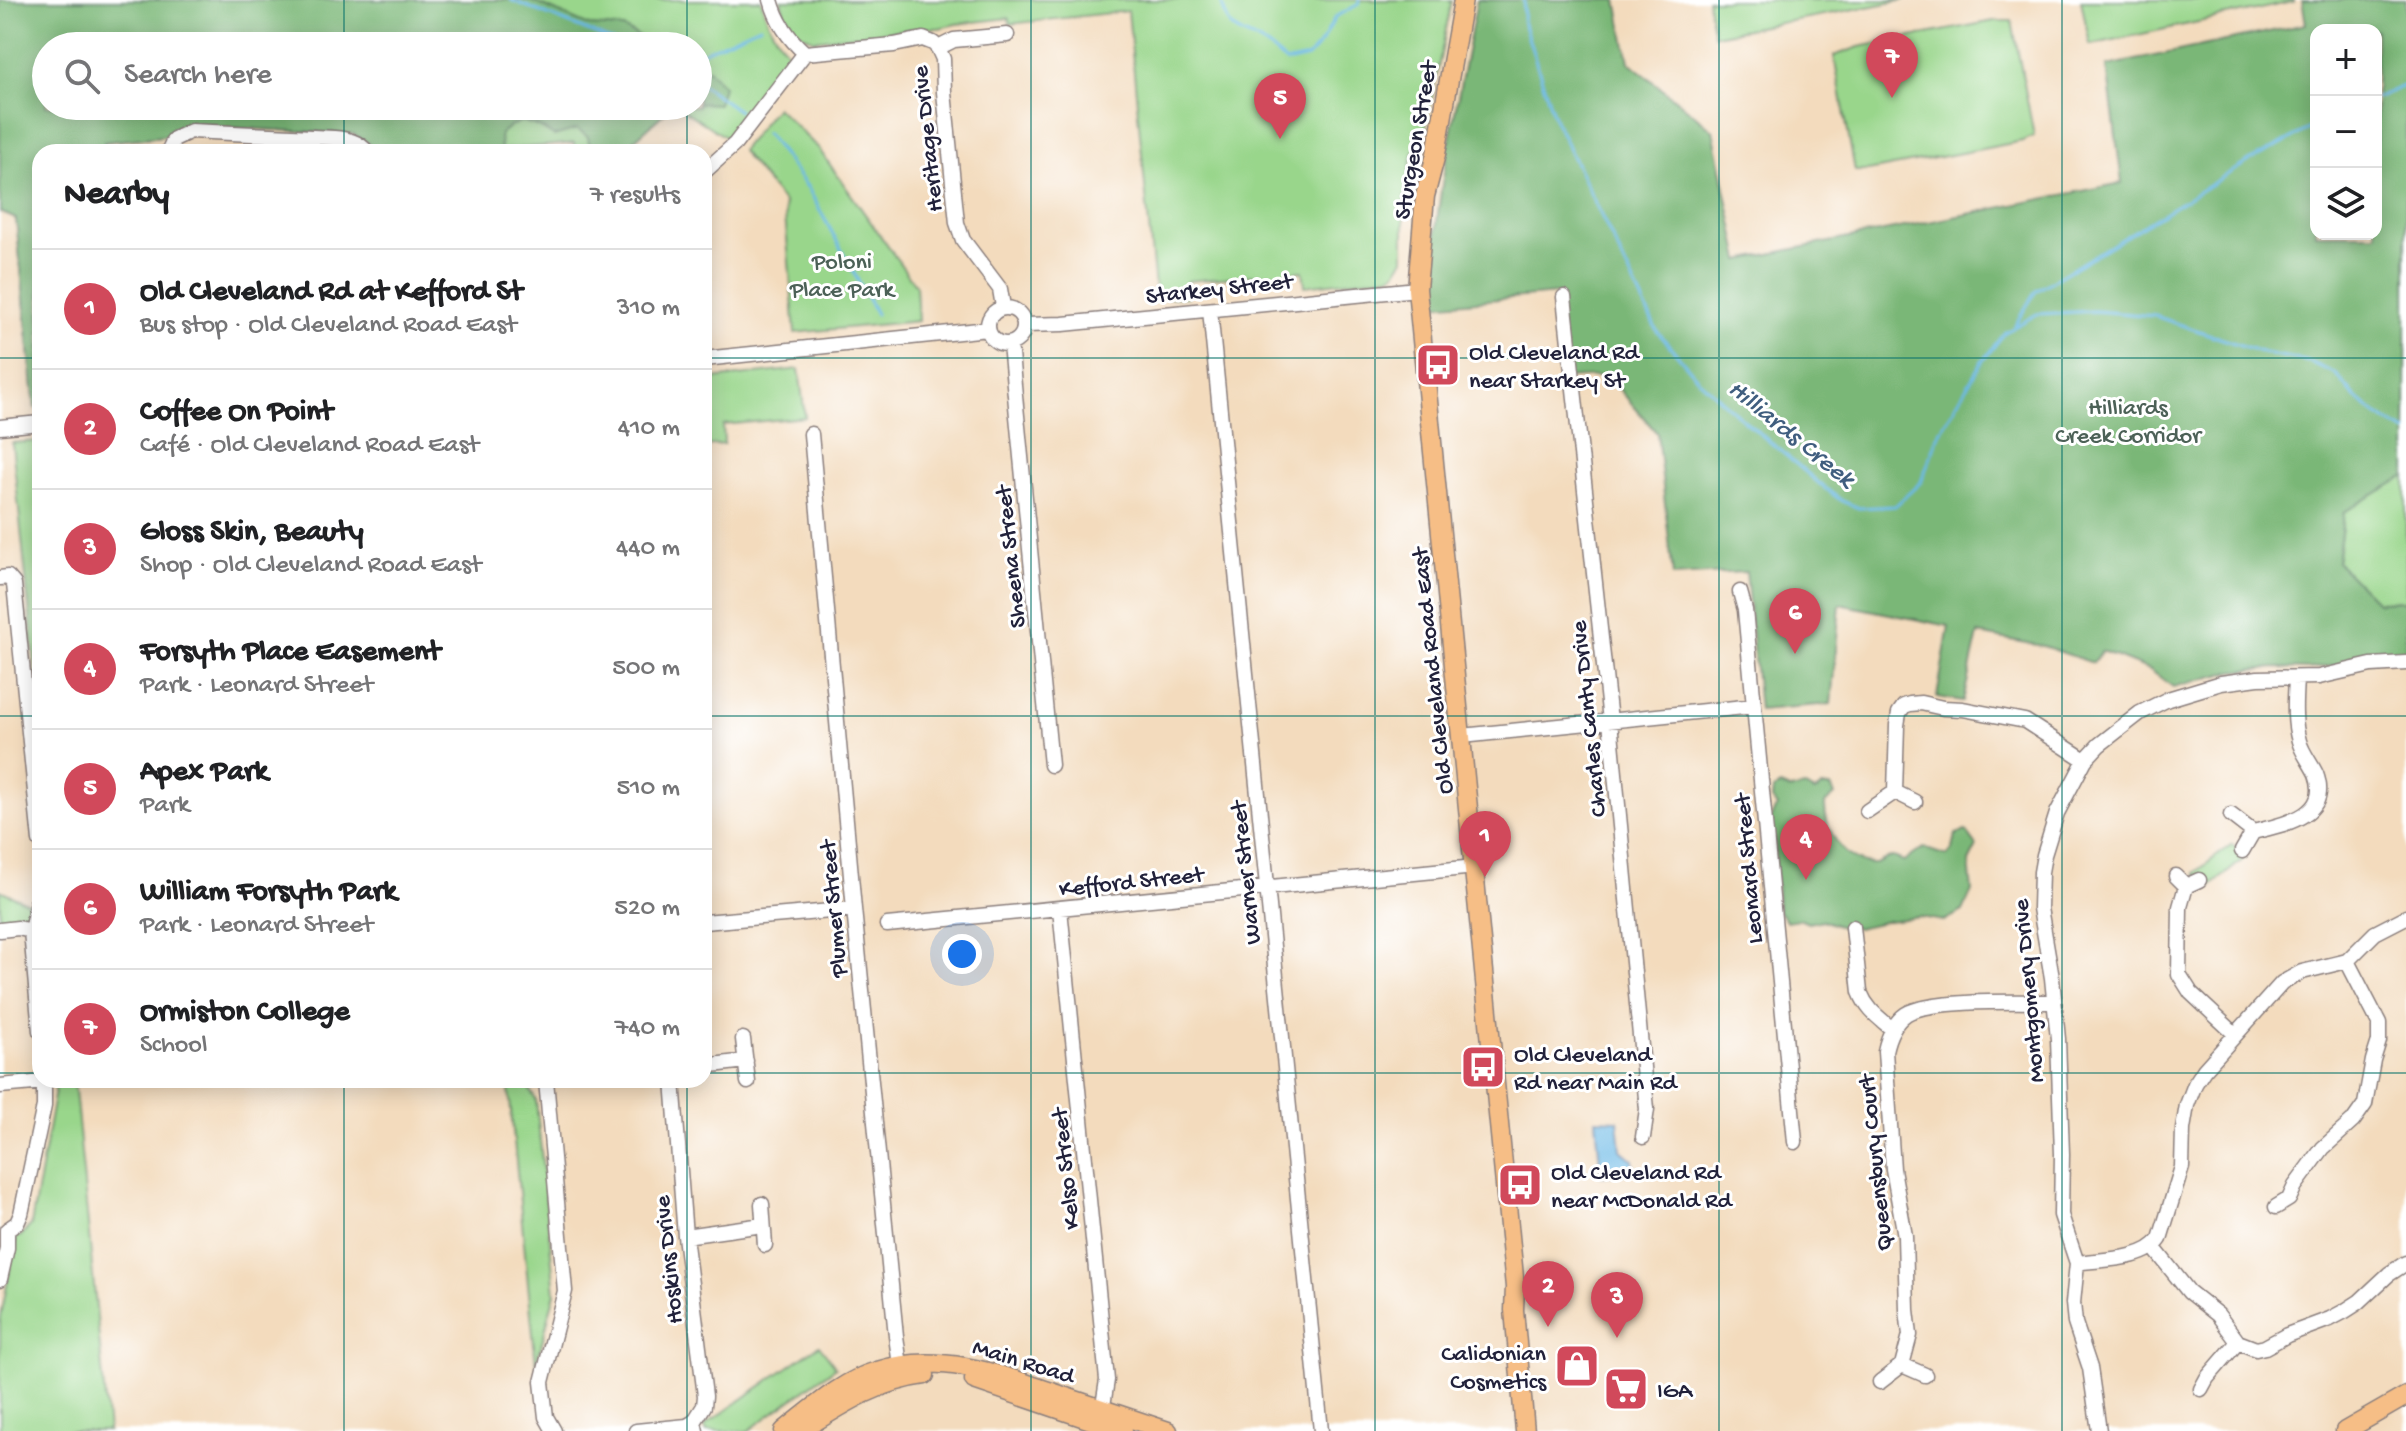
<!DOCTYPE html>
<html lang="en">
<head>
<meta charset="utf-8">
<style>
	body { margin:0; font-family:"Gochi Hand",sans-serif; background:#f2f2f2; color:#202124 }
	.controls { position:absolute; right:24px; top:24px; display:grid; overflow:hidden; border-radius:16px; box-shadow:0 4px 20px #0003 }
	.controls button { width:72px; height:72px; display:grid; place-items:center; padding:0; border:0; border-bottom:2px solid #e0e0e0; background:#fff; color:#202124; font:40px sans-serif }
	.you { position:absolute; left:962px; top:954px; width:28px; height:28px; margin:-20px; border:6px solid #fff; border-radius:50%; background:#1a73e8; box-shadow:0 0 0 12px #1a73e833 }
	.badge { display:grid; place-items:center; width:52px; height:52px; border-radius:50%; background:#d1495b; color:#fff; font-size:26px; font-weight:700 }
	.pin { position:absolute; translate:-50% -66px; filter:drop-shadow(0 2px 4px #0008) }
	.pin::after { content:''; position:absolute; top:42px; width:28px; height:24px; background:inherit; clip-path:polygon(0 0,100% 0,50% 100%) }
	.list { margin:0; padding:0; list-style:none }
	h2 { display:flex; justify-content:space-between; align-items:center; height:104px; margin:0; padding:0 32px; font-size:34px }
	h2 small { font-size:26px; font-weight:400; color:#757577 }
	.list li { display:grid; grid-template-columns:52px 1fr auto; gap:24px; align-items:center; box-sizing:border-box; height:120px; padding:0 32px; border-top:2px solid #e0e0e0 }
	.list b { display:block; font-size:30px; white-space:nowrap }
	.list p { margin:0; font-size:26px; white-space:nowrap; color:#757577 }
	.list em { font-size:26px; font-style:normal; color:#757577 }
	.icon { flex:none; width:44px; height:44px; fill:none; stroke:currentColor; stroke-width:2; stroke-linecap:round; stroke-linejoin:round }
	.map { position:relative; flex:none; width:2406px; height:1431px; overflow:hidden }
	.search { position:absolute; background:#fff; box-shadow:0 4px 20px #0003; left:32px; top:32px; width:680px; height:88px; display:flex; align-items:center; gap:20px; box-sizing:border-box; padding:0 28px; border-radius:44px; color:#757577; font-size:30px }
	.panel { position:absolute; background:#fff; box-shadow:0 4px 20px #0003; left:32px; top:144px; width:680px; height:944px; border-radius:24px }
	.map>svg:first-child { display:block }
</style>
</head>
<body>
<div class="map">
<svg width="2406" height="1431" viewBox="0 0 2406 1431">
	<rect width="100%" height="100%" fill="#fff"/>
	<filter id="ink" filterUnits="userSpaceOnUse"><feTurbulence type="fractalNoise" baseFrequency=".0125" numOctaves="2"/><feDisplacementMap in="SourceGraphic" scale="16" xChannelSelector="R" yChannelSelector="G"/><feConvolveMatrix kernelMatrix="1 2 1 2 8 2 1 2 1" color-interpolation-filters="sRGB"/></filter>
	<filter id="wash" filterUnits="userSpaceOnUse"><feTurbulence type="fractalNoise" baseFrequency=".006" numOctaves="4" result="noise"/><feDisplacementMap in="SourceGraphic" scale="32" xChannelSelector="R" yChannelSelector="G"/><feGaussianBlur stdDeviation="1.8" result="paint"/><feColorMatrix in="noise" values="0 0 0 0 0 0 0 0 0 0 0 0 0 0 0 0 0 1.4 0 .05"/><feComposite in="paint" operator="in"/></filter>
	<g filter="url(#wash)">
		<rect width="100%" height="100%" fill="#f3dbbd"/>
		<path fill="#99d68b" stroke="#5e7c63" stroke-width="2" d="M0,0H761C767,22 775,39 791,55L727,138L677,106H698V46H46V106H672L633,141L634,152H575L574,143L484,152H376L370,144L353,134L188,125L164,136L104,142L105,152H40V407L35,408L16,219L0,212Z
			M781,0H1452L1426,127L1414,151L1409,173L1404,203V258L1396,272L1389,276L1305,286L1303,271L1188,281V297L1156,298L1128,11L1010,24L1009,18L956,24L939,28H920L814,40L797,32L784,12Z
			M1707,0H1905L1714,35Z
			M2081,0H2293V2L2090,45Z
			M1994,21H2012L2034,136L2023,141L1868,171H1855L1834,56L1859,47Z
			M776,107L818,148L916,286L918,321L795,333L784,203L741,151Z
			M799,369L805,417L723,425L724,444L704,446V380Z
			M40,441V711L12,443Z
			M2406,476V601L2377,602L2337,562L2344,512Z
			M2232,844L2246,857L2208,889L2199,880L2195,873Z
			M0,890L29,903L25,921L0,922Z
			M54,1080H74L108,1431H0V1322L16,1237L21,1236L31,1225L55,1091Z
			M508,1080H524L536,1100L555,1293L536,1365Z
			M819,1345L836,1367L748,1431H707L704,1426Z"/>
		<path fill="#7ab777" stroke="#4e6c59" stroke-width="2" fill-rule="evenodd" d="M0,0H530L589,26L623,28L658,46H46V106H672L633,141L634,152H591L588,137L577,129L554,136L539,127L522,121L510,126L500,134L501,150L484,152H376L370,144L353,134L188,125L164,136L104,142L105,152H40V407L35,408L16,219L0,212Z
			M1477,0H1617L1629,62L1713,130L1740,260L2122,183L2107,66L2306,24L2302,0H2406V476L2344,512L2337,562L2377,602L2406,601V656L2308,669L2278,668L2234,671L2173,687L2150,670L2102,651L2093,663L2043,646L1978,634L1963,701L1937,697L1949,626L1840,604L1831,704L1759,710L1746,572L1673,576L1657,433L1608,376L1565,378L1557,294L1432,305C1431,205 1459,99 1477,0ZM2316,30H2376V234H2316Z
			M708,69L723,86L718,104L698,103V70Z
			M1780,786L1790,790L1805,787L1815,792L1822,787H1831L1835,795L1825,804C1824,830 1844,863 1873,864C1880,864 1885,858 1891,857C1896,857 1900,860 1904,861L1924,848L1947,856L1953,849L1956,834L1966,831L1977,846L1969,862L1972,891L1963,911L1944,921L1920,917L1888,921L1857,928L1838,926L1823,920L1808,923L1799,919L1787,921L1778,911L1774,841C1768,828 1768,819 1777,807L1772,799L1773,790Z"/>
		<path fill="#6cb9e6" stroke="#476e90" stroke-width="2" d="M1596,1119L1618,1120L1621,1150L1633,1160L1634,1173L1601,1176Z"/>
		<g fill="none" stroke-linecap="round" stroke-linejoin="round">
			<path stroke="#6cb9e6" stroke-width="3" d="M511,0L625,46
				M1221,0C1230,38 1238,28 1265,45C1273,50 1279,57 1286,62L1308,57L1323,40L1335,17L1359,4V0
				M1524,0L1523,22L1555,120L1657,331L1697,378L1733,411L1826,489L1842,501L1859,508L1895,506L1921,482L1939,434L1981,363L2005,332L2013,328L2036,291L2251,160L2316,125
				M698,54L760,26
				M698,82L739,111
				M2376,98L2406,85
				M766,133L808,188L876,314
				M2016,326L2037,314L2095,311L2155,316L2264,353L2310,362L2336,374L2356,398L2378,416L2406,432"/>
		</g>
	</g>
	<g filter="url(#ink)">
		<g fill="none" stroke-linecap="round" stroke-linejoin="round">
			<g stroke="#8a7e7c" stroke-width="17">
				<path id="minor" d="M771,0C777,22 788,38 805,53L894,45L923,39L933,43L938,48L943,59L944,92L957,223L963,240L1000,289L1003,307
					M938,48L954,40L1007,35
					M168,152L174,139L191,131L334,138C346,139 359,141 367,152
					M704,172L735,144L805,53
					M1564,297L1610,721L1647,1109L1643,1137
					M988 326a18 18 0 1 1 36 0a18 18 0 1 1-36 0Z
					M1210,310L1321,1431
					M1025,325L1063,324L1417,289
					M1010,344L1051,765
					M704,359L988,329
					M0,427L40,423
					M811,434L854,909L896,1336L901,1373
					M0,578L8,577L14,584L40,841
					M1740,592L1745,610L1795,1142
					M1462,736L1754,706
					M1895,792L1915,802
					M1867,811L1895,792L1897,725L1899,713L1904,706L1910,704L1921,703L1943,708L1963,709L2025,721L2085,760
					M2231,815L2253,832
					M2242,851L2253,832C2281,825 2332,817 2316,774C2311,763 2302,753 2299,741C2293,721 2295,699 2296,678
					M2176,876L2186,886L2199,880
					M2186,886L2180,907L2179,974L2191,993L2235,1034
					M40,889L31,931L40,1031
					M1060,909L1107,1380L1101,1419
					M704,922L854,909
					M887,925L1475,867
					M1853,927L1860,992C1867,1010 1878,1017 1892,1029
					M0,930L18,928L31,931
					M743,1039L748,1082
					M704,1066L746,1061
					M546,1080L565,1291L542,1382L546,1417L554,1431
					M673,1080L685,1236L705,1396L704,1406L694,1422L696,1431
					M0,1086L45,1082
					M762,1204L765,1245
					M2276,1207L2289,1199L2295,1186L2323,1148L2353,1121L2365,1104L2373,1060L2379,1041V1023L2347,961
					M685,1236L763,1225
					M2154,1248L2189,1292L2218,1315L2238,1342L2256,1349L2265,1347L2287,1335L2330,1319L2345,1311L2359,1302L2389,1274L2406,1263
					M2077,1263C2102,1259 2145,1261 2160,1239L2182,1167L2183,1129L2187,1105L2195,1084L2204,1070L2282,983L2302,972L2347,961L2375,933L2406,917
					M0,1279L7,1248V1230L17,1223L21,1214L44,1106V1080
					M1902,1365L1925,1375
					M1880,1382L1902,1365L1910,1335L1907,1310L1905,1236L1893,1169L1885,1051C1888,1037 1893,1023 1906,1014C1929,999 2023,1002 2053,1002
					M2201,1389L2207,1378L2238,1342
					M636,1431L687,1426L694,1422
					M2099,1431L2090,1368L2075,1323L2073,1303L2077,1263L2061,1215L2062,1154L2058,1039L2052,978L2040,908L2041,872L2044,855L2057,813L2085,760L2099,745L2140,713L2168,699L2221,683L2258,678L2319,677L2371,665L2406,663"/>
			</g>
			<g stroke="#8a7e7c" stroke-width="21">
				<path id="major" d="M1463,0L1436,154L1425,196L1417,289L1515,1287L1514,1310L1525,1431
					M974,1380L1123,1431
					M784,1431C812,1409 842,1381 877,1371C941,1351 1002,1375 1063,1396C1098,1408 1133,1419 1168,1431
					M800,1431C840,1406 877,1381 925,1375
					M2345,1431L2406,1396"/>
			</g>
			<use href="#minor" stroke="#fff" stroke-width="14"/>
			<use href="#major" stroke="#f6be86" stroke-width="18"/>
		</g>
	</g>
	<path fill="none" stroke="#0f766e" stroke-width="2" stroke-opacity="0.55" d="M344,0V46M687,0V46M1031,0V1431M1375,0V1431M1719,0V1431M2062,0V1431M344,106V152M687,106V152M0,358H40M704,358H2406M0,716H40M704,716H2406M0,1073H40M704,1073H2406M344,1080V1431M687,1080V1431"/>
	<defs>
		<g id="bus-square" transform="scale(2.3)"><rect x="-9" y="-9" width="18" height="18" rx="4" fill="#d1495b" stroke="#fff"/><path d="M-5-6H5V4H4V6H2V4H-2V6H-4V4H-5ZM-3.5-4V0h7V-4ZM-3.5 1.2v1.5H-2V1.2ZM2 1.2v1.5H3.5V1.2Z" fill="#fff"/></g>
		<g id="shop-square" transform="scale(2.3)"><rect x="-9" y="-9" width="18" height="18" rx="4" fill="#d1495b" stroke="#fff"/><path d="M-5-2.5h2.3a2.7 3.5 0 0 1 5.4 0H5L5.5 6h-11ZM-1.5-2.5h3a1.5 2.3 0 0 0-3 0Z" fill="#fff"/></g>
		<g id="supermarket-square" transform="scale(2.3)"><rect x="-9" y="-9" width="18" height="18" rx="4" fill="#d1495b" stroke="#fff"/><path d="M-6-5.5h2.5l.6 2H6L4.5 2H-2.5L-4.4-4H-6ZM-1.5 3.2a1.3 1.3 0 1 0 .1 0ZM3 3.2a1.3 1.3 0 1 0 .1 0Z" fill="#fff"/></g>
	</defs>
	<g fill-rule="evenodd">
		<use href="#bus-square" x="1438" y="365"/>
		<use href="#bus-square" x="1483" y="1067"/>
		<use href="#bus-square" x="1520" y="1185"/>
		<use href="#shop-square" x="1577" y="1366"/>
		<use href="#supermarket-square" x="1626" y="1389"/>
	</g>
	<g text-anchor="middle" stroke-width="6" stroke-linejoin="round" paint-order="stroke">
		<g font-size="24" fill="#22223b" stroke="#fff">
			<text transform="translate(926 139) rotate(-96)" y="8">Heritage Drive</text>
			<text transform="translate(1414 140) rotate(-80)" y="8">Sturgeon Street</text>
			<text transform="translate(1219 287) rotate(-6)" y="8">Starkey Street</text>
			<text transform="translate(1009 557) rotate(-96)" y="8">Sheena Street</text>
			<text transform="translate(1431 671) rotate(-96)" y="8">Old Cleveland Road East</text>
			<text transform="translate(1587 719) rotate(-96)" y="8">Charles Canty Drive</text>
			<text transform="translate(1747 869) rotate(-95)" y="8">Leonard Street</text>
			<text transform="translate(1244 873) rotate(-96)" y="8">Warner Street</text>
			<text transform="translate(1131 880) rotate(-6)" y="8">Kefford Street</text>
			<text transform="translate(832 909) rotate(-95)" y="8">Plumer Street</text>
			<text transform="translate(2027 991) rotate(-95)" y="8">Montgomery Drive</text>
			<text transform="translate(1874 1163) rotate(-96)" y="8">Queensbury Court</text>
			<text transform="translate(1064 1169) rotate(-96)" y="8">Kelso Street</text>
			<text transform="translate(667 1260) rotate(-96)" y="8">Hoskins Drive</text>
			<text transform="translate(1024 1360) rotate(17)" y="8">Main Road</text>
		</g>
		<g font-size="24" fill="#4c6157" stroke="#fff">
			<text x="842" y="268">Poloni<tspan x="842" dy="28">Place Park</tspan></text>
			<text x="2128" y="414">Hilliards<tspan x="2128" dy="28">Creek Corridor</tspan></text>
		</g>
		<g font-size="24" fill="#22223b" stroke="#fff" text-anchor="start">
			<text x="1469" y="359">Old Cleveland Rd<tspan x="1469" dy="28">near Starkey St</tspan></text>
			<text x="1514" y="1061">Old Cleveland<tspan x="1514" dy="28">Rd near Main Rd</tspan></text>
			<text x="1551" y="1179">Old Cleveland Rd<tspan x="1551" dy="28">near McDonald Rd</tspan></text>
			<text x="1546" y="1360" text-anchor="end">Calidonian<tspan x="1546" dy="28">Cosmetics</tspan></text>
			<text x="1657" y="1397">IGA</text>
		</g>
		<g font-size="26" font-style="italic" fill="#405e7f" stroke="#fff">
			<text transform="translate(1793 432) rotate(39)" y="9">Hilliards Creek</text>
		</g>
	</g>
</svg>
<div class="controls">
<button>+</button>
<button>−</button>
<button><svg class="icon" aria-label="layers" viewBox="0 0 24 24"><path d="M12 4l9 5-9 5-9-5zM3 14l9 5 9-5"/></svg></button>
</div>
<div class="you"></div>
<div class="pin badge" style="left:1485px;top:877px">1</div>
<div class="pin badge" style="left:1548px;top:1327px">2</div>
<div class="pin badge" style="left:1617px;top:1338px">3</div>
<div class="pin badge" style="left:1806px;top:880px">4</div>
<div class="pin badge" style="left:1280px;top:139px">5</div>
<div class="pin badge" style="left:1795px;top:654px">6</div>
<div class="pin badge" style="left:1892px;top:98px">7</div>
<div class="search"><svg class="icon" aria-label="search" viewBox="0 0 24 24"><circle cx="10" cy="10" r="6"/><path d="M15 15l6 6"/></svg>Search here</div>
<section class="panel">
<h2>Nearby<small>7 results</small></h2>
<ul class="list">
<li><span class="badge">1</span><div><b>Old Cleveland Rd at Kefford St</b><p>Bus stop · Old Cleveland Road East</p></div><em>310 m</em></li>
<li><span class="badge">2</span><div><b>Coffee On Point</b><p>Café · Old Cleveland Road East</p></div><em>410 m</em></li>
<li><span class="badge">3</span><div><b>Gloss Skin, Beauty</b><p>Shop · Old Cleveland Road East</p></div><em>440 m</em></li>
<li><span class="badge">4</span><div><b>Forsyth Place Easement</b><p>Park · Leonard Street</p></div><em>500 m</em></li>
<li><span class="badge">5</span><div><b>Apex Park</b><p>Park</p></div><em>510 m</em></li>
<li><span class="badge">6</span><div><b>William Forsyth Park</b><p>Park · Leonard Street</p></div><em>520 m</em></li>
<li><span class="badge">7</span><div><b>Ormiston College</b><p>School</p></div><em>740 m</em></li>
</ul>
</section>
</div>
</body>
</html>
